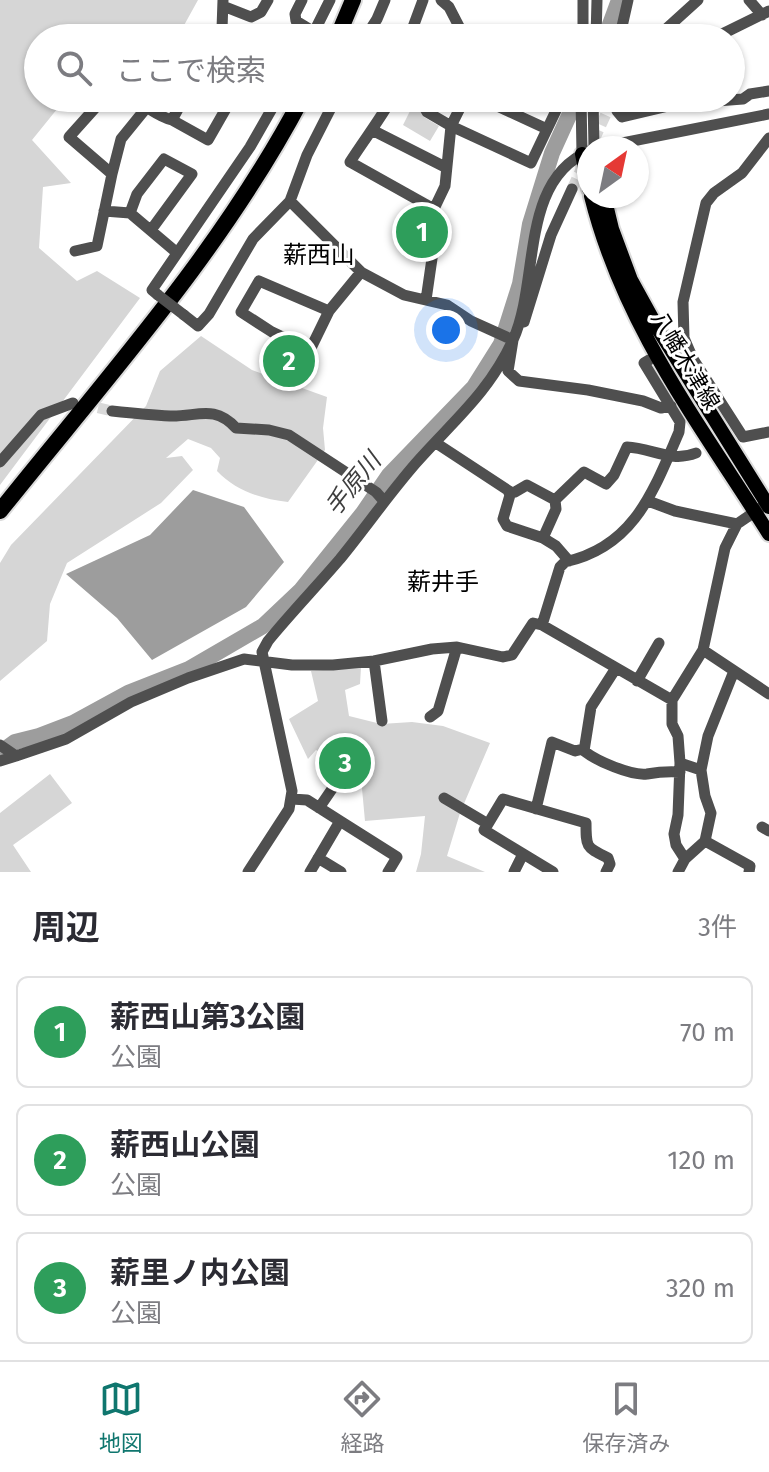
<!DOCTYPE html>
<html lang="ja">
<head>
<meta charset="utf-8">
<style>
	body { margin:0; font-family:"Fira Sans","Noto Sans JP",sans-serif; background:#f2f2f3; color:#2b2b33 }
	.compass { position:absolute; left:577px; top:136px; width:72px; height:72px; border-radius:50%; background:#fff; box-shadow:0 2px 6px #0004; rotate:33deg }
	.you { position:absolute; left:446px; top:330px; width:28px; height:28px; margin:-20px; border:6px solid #fff; border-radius:50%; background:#1a73e8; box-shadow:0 0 0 12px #1a73e833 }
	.badge { display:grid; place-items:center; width:52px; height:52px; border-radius:50%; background:#0f766e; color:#fff; font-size:26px; font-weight:700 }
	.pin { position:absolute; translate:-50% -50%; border:4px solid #fff; box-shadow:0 2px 8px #0006 }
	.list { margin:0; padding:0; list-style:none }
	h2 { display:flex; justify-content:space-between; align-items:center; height:104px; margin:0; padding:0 32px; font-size:34px }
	h2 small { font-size:26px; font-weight:400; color:#7c7c81 }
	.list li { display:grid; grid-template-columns:52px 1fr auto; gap:24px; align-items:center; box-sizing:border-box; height:112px; margin:0 16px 16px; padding:0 16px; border:2px solid #e1e1e2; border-radius:12px }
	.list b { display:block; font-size:30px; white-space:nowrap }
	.list p { margin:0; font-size:26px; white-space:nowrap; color:#7c7c81 }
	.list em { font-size:26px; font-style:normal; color:#7c7c81 }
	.icon { flex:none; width:44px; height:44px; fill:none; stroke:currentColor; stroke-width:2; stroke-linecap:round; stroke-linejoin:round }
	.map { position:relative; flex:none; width:769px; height:872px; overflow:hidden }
	.search { position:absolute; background:#fff; box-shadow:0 2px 6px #0004; left:24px; right:24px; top:24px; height:88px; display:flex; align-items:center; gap:20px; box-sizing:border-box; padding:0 28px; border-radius:44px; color:#7c7c81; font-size:30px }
	.sheet { height:488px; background:#fff }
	nav { display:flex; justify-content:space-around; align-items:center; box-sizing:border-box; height:112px; border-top:2px solid #e1e1e2; background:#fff; font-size:22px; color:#7c7c81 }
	nav a { display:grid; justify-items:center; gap:4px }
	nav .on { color:#0f766e }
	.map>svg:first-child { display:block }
</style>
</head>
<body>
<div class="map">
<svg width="769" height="872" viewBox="0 0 769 872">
	<rect width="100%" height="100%" fill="#fff"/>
	<path fill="#d6d6d6" d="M0,0H198L177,38H38V98H66L32,140L71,183L43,187L39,248L77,281L97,271L140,298L0,485Z
		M415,101L424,117L439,126L430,141L403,125Z
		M201,336L252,370L327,397L323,428L325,450L288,502C261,499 236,491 217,471L220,458L211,448L188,439L166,458L182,456L193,470L161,503L67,563L50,604L47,641L0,681V563L11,545L146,406L160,371Z
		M361,667L360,684L345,690L349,716L381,724L412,722L443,726L490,743L460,813L447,856L485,872H416L421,854L425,816L365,821L359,756L354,754L352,773L316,750L308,759L289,719L318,701L311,671Z
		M50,774L72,803L13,845L31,872H0V813Z"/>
	<path fill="#9d9d9d" d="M193,490L244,507L284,562L246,607L152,660L117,618L66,574L150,535Z"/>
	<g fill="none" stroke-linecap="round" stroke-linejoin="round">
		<path stroke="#9d9d9d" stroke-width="16" d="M605,38L619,0
			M0,753L15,742L39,736L73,723L128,693L189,669L263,626L301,590L363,513L389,475L474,387L501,344L520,284L530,224L552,153L577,98"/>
		<path stroke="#d9d9d9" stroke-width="11" stroke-dasharray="11 5.5" stroke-linecap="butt" d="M594,140L613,99
			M572,189L585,161
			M82,404L112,411"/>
		<g stroke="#dbdbdb" stroke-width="18">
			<path id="major" d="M582,154L589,189
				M591,196C623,325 699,423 769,534
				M604,196L612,229L631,280L658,329L769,507"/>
		</g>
		<g stroke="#dbdbdb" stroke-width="20">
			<path id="highway" d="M337,38L353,0
				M0,511C107,377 222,250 302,98"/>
		</g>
		<path stroke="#4f4f4f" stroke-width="11" d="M302,0L295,14L296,21L314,32
			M441,0L449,7L465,38
			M749,0L762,15
			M223,6L251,17L261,12L268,0
			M529,30L583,35
			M621,31L628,0
			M411,32L422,38
			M217,38L222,29L223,0
			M311,38L330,0
			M365,38L377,19L385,0
			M409,38L423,0
			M583,38V0
			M596,38L597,0
			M656,38L698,0
			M714,38L769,11
			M125,98C145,102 153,115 172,120
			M184,98L172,120L208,140L232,98
			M392,98C379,121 364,140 350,162L434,209L438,217L426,300
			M419,98L427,112L451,126L445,186L434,209
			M465,98L451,126L531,163L562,98
			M480,98L547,129
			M581,98L582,154
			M593,98L594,148
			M622,98L617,111L622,117L677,104L743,99L750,94L769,91
			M374,131L445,167
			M597,148L769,114
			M112,174L121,139L147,107
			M290,201L361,272L404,295L447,305L471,321L513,340L508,371L519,381L588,390L643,401L661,408L671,406
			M104,211L130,213L176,252
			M130,213L137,194L164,159L192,174L151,230
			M75,251L97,246L112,174L69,137L104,98
			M158,295L152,290L250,147L278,98
			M329,311L259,281L241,312L272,332L310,350L329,311L361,272
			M184,315L198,326L209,314L253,239L290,201L307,155L336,98
			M524,322L551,235L572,189
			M684,338L693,359L743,437L769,432
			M679,341L684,338L683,302L706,203L714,193L742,173L769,138
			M112,411C131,413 151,415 170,416C197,417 214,404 236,428L269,430L289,435L376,492L384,501
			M436,443L509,491L510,495L503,519L507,526L543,538L556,509L555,500L584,472L606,484L614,475L627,447C652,448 671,463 696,453
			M0,462L41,415L73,403
			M509,493L515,492L527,485L555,500
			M648,501L675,511L737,524
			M543,538L556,546L569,561
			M542,625L560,567L565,562C634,547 653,492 679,432L680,422L644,363L649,360
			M703,650L769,694
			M374,661L382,721
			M616,668L591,707L584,751C597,761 631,776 647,774C658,772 668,771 680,772
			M637,681L659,643
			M430,717L438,711L457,647
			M0,745L16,756L66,739L131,702L188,678L244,659L292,665H333L374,661L432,649L457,647L503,657L512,655L533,623L542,625L672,700
			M0,761L16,756
			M680,763L701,770L705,796L711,813L705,841L750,866L749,872
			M701,770L708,736L734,671
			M444,798L488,824L503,799L586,823C586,848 586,847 608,858L610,864L606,872
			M292,799L307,800L340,821L310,872
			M319,808L343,773
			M536,809L552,742L575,751L583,749
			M340,821L397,857L388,872
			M488,824L484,830L553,872
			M762,827L769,831
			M318,858L341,872
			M685,859L676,845L674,834L678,815L680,763L678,736L672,724V700L703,650L725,548L737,524L762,507
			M248,872L289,809L292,791L262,652L268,641C291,613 316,587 340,559C366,527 389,494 416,463C453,421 488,394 513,340C540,281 519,181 589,151
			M514,872L523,854
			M678,872L685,859L705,841"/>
		<use href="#major" stroke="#000" stroke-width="14"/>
		<use href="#highway" stroke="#000" stroke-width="16"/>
		<path stroke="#4f4f4f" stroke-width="11" d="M158,295L184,315"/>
	</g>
	<g text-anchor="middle" stroke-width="6" stroke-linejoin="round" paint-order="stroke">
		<g font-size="22" fill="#000" stroke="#fff">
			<text transform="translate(686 360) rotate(59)" y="8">八幡木津線</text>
		</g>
		<g font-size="24" fill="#000" stroke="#fff">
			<text x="319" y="263">薪西山</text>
			<text x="443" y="590">薪井手</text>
		</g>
		<g font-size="24" font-style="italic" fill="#3e3e3e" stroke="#fff">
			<text transform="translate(353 484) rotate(-51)" y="8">手原川</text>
		</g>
	</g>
</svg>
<svg class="compass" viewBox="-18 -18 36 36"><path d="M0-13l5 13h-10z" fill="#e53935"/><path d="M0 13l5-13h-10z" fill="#7c7c81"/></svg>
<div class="you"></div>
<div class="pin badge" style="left:422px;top:232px;background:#2e9e5b">1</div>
<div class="pin badge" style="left:289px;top:361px;background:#2e9e5b">2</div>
<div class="pin badge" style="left:345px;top:763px;background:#2e9e5b">3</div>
<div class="search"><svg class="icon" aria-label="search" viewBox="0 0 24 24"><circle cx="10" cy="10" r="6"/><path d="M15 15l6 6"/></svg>ここで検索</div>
</div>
<section class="sheet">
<h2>周辺<small>3件</small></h2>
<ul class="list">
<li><span class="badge" style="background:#2e9e5b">1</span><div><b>薪西山第3公園</b><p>公園</p></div><em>70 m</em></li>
<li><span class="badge" style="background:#2e9e5b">2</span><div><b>薪西山公園</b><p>公園</p></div><em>120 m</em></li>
<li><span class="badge" style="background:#2e9e5b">3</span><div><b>薪里ノ内公園</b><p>公園</p></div><em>320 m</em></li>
</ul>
</section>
<nav>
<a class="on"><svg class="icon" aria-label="map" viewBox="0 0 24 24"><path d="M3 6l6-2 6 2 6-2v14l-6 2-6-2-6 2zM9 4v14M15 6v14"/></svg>地図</a>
<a><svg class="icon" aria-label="directions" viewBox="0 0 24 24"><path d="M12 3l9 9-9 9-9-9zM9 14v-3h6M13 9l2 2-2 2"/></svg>経路</a>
<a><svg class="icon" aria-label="saved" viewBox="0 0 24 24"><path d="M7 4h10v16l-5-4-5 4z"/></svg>保存済み</a>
</nav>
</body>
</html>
